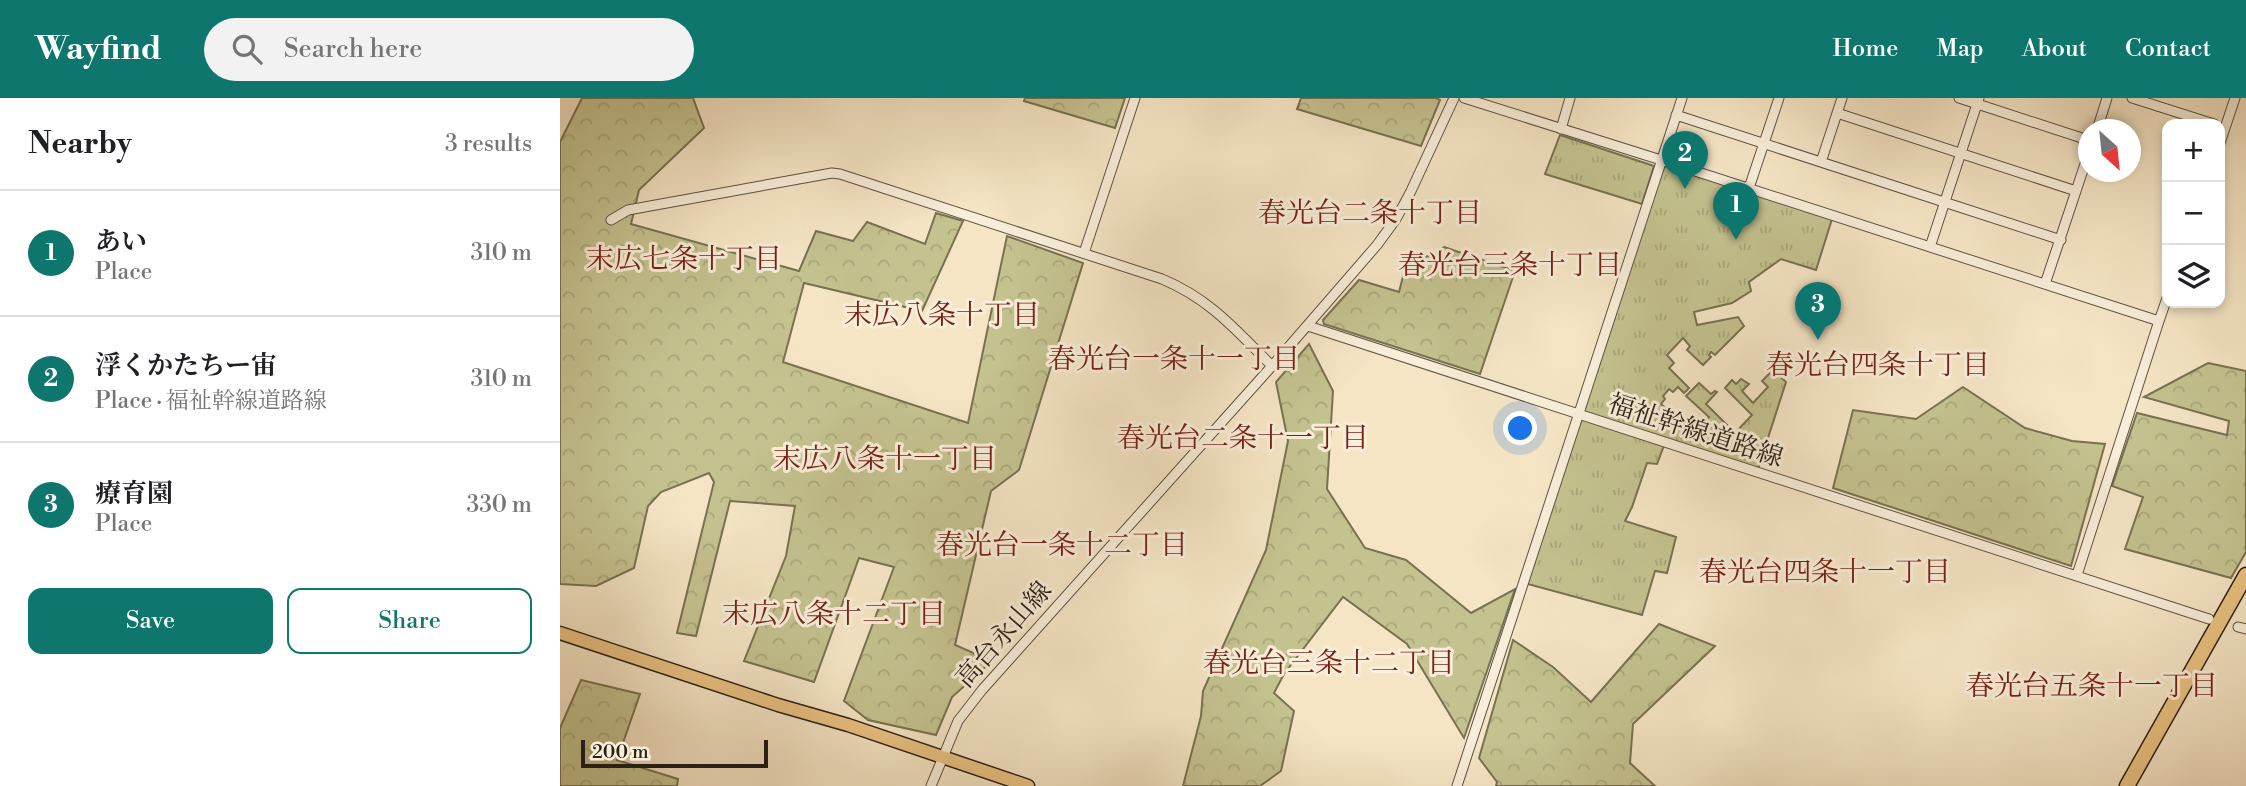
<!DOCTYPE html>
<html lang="en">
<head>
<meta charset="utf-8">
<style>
	body { margin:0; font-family:"Libre Bodoni","Noto Serif JP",serif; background:#f2f2f2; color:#202124 }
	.controls { position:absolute; right:21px; top:21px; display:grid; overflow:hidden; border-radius:14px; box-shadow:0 4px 10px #0003 }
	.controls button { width:63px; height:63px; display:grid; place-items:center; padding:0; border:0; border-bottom:2px solid #e0e0e0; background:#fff; color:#202124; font:35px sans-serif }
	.compass { position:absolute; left:1518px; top:21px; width:63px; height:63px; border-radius:50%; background:#fff; box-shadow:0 4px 10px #0003; rotate:153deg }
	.scale { position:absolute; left:21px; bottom:18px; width:187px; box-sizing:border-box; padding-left:7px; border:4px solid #2b2116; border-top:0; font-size:19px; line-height:24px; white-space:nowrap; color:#2b2116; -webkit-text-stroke:5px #f8eed9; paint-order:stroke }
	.you { position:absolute; left:961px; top:331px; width:24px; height:24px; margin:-18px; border:5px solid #fff; border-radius:50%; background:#1a73e8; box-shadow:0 0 0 10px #1a73e833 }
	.badge { display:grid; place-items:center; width:46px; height:46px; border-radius:50%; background:#0f766e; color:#fff; font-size:23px; font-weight:700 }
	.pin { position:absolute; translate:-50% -58px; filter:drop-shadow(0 2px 4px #0008) }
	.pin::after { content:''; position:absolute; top:37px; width:24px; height:21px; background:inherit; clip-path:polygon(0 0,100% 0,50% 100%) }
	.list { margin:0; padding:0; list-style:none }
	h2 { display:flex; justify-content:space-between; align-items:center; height:91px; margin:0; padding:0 28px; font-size:30px }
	h2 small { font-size:23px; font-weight:400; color:#757577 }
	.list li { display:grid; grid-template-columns:46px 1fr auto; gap:21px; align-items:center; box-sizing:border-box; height:126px; padding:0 28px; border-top:2px solid #e0e0e0 }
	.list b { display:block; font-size:26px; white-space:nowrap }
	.list p { margin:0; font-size:23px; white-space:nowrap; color:#757577 }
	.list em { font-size:23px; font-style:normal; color:#757577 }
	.actions { display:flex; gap:14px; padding:21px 28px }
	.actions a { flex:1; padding:16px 0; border:2px solid #0f766e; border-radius:14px; text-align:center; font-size:24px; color:#0f766e }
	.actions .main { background:#0f766e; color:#fff }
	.icon { flex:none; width:38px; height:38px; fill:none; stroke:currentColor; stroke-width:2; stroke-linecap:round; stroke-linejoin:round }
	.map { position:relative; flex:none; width:1686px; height:688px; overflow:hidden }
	header { display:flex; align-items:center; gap:42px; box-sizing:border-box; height:98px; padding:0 35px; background:#0f766e; color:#fff }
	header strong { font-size:33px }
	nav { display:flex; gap:38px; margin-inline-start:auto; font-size:24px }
	.search { width:490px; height:63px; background:#f2f2f2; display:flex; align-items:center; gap:18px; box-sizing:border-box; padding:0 24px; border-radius:38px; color:#757577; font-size:26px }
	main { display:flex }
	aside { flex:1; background:#fff }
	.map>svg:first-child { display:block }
</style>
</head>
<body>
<header>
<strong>Wayfind</strong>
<div class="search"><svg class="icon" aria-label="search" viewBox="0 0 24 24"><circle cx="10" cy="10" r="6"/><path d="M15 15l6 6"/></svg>Search here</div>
<nav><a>Home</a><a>Map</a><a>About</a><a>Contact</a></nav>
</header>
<main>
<aside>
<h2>Nearby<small>3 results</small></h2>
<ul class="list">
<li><span class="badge">1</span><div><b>あい</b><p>Place</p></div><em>310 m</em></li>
<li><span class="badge">2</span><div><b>浮くかたちー宙</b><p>Place · 福祉幹線道路線</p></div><em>310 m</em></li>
<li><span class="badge">3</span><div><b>療育園</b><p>Place</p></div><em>330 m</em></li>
</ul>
<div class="actions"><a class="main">Save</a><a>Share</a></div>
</aside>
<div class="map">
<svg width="1686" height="688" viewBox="0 0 1686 688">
	<defs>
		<pattern id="grass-tufts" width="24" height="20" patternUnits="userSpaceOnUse" patternTransform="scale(1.75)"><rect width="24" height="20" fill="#c4c28f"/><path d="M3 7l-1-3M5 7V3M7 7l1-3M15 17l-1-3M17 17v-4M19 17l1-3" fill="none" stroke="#a9a67b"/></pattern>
		<pattern id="forest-crowns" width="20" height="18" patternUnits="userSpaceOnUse" patternTransform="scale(1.75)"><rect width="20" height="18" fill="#c4c28f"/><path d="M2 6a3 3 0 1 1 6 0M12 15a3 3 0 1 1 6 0" fill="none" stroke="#a9a67b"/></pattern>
	</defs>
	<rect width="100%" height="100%" fill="#f5e5c5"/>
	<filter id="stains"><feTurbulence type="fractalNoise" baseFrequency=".00286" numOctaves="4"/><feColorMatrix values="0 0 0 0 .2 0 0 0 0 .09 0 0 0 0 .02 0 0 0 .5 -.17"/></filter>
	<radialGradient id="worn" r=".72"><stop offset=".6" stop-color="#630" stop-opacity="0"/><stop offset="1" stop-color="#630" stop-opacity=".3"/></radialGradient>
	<path fill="url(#grass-tufts)" stroke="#787252" stroke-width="2" d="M1000,37L1094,68L1082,106L985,76Z
		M1101,62L1273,118L1256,172L1221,161L1189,184L1191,193L1172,205L1134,214L1137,227L1178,219L1184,228L1155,257L1151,254L1149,257L1151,259L1143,267L1127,252L1130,248L1123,240L1107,257L1114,265L1109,270L1129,290L1124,295L1118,289L1113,294L1109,291L1103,298L1105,301L1101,306L1125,329L1127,327L1135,334L1149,319L1126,298L1139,285L1151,296L1155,293L1157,294L1146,306L1175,335L1192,317L1165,290L1172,282L1176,286L1181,281L1189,286L1182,293L1193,305L1208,289L1202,283L1213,272L1226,284L1197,374L1105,345L1097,366L1087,365L1072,409L1065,423L1116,439L1107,475L1095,473L1082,517L964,485Z"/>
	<path fill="url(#forest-crowns)" stroke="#787252" stroke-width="2" d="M22,0H133L144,30L79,92L71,126L239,173L256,133L293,143L307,124L365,146L376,115L403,123L362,213L244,185L223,264L408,325L447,138L523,165L459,372L431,393L395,547L432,563L392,599L376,637L308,622L284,603L334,469L299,460L254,584L184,563L226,458L235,408L170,403L136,538L117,535L154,384L149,375L101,394L88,408L74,470L36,488L0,486V44Z
		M465,0H565L555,30L464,3Z
		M741,0H876L880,2L861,48L737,11Z
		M884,149L955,173L920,276L764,226L763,222L799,182L839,194L848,159L873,158Z
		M749,246L773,293L767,391L805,450L846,462L911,515L955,491L904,640L847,546L783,499L724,576L714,595L734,613L721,673L700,688H623L641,618L643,593L706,452L728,343L716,284Z
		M1648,265L1686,273V454L1671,480L1565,451L1583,399L1552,388L1577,315L1667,337L1669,323L1584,299Z
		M1403,289L1465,330L1512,343L1545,346L1511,468L1273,390L1293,312L1356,321Z
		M1099,526L1155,548L1073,626L1070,665L1095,688H936L937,684L919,660L953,542L993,569L1031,604Z
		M21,582L80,596L57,662L118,681L117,688H0V630Z"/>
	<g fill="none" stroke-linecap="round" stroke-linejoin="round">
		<g stroke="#5e5242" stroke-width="11">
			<path id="minor" d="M904,0L1101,62L1599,223L1517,477
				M1399,0L1528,42
				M1572,0L1654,26
				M1277,15L1516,93
				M1116,17L1501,142
				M1001,31L1010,0
				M1537,32L1547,0
				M1660,45L1675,0
				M1261,64L1282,0
				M1189,90L1219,0
				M51,122L68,112L272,75L280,76L602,181C650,201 676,232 712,268
				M1370,149L1419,0
				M524,155L575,0
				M1485,186L1528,57
				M1599,223L1607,200
				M748,228L1649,521
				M1678,529L1686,531
				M371,688L398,623L422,592L712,268L817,147L836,121L851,93L894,0
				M897,688L1122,0"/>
		</g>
		<g stroke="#2b2116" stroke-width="15">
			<path id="major" d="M0,535L218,607L288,627L468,688"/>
		</g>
		<g stroke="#2b2116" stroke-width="17">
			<path id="highway" d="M1567,688L1686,477"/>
		</g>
		<use href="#minor" stroke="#f8eed9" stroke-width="9"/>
		<use href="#major" stroke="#eac282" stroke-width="12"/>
		<use href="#highway" stroke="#eac282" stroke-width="14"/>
	</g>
	<g text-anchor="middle" stroke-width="6" stroke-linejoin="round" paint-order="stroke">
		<g font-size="26" fill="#2b2116" stroke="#f8eed9">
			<text transform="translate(1136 332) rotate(18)" y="9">福祉幹線道路線</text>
			<text transform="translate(443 536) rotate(-49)" y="9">高台永山線</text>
		</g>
		<g font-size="28" fill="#7a1f14" stroke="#f8eed9">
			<text x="810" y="124">春光台二条十丁目</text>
			<text x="124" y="170">末広七条十丁目</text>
			<text x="950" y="176">春光台三条十丁目</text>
			<text x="382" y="226">末広八条十丁目</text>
			<text x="614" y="270">春光台一条十一丁目</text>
			<text x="1318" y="276">春光台四条十丁目</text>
			<text x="683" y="349">春光台二条十一丁目</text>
			<text x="325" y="370">末広八条十一丁目</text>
			<text x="502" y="456">春光台一条十二丁目</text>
			<text x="1265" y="483">春光台四条十一丁目</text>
			<text x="274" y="525">末広八条十二丁目</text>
			<text x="769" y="574">春光台三条十二丁目</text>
			<text x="1532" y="597">春光台五条十一丁目</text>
		</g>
	</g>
	<rect width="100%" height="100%" filter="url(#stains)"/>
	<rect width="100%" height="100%" fill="url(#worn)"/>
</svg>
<div class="controls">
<button>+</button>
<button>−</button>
<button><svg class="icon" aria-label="layers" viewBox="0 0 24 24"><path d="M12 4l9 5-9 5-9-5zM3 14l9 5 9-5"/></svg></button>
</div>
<svg class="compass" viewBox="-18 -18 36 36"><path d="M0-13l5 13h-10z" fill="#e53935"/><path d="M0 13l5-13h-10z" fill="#757577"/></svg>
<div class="scale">200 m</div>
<div class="you"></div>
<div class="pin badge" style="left:1176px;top:142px">1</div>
<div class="pin badge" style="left:1125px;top:91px">2</div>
<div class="pin badge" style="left:1258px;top:242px">3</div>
</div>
</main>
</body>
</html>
